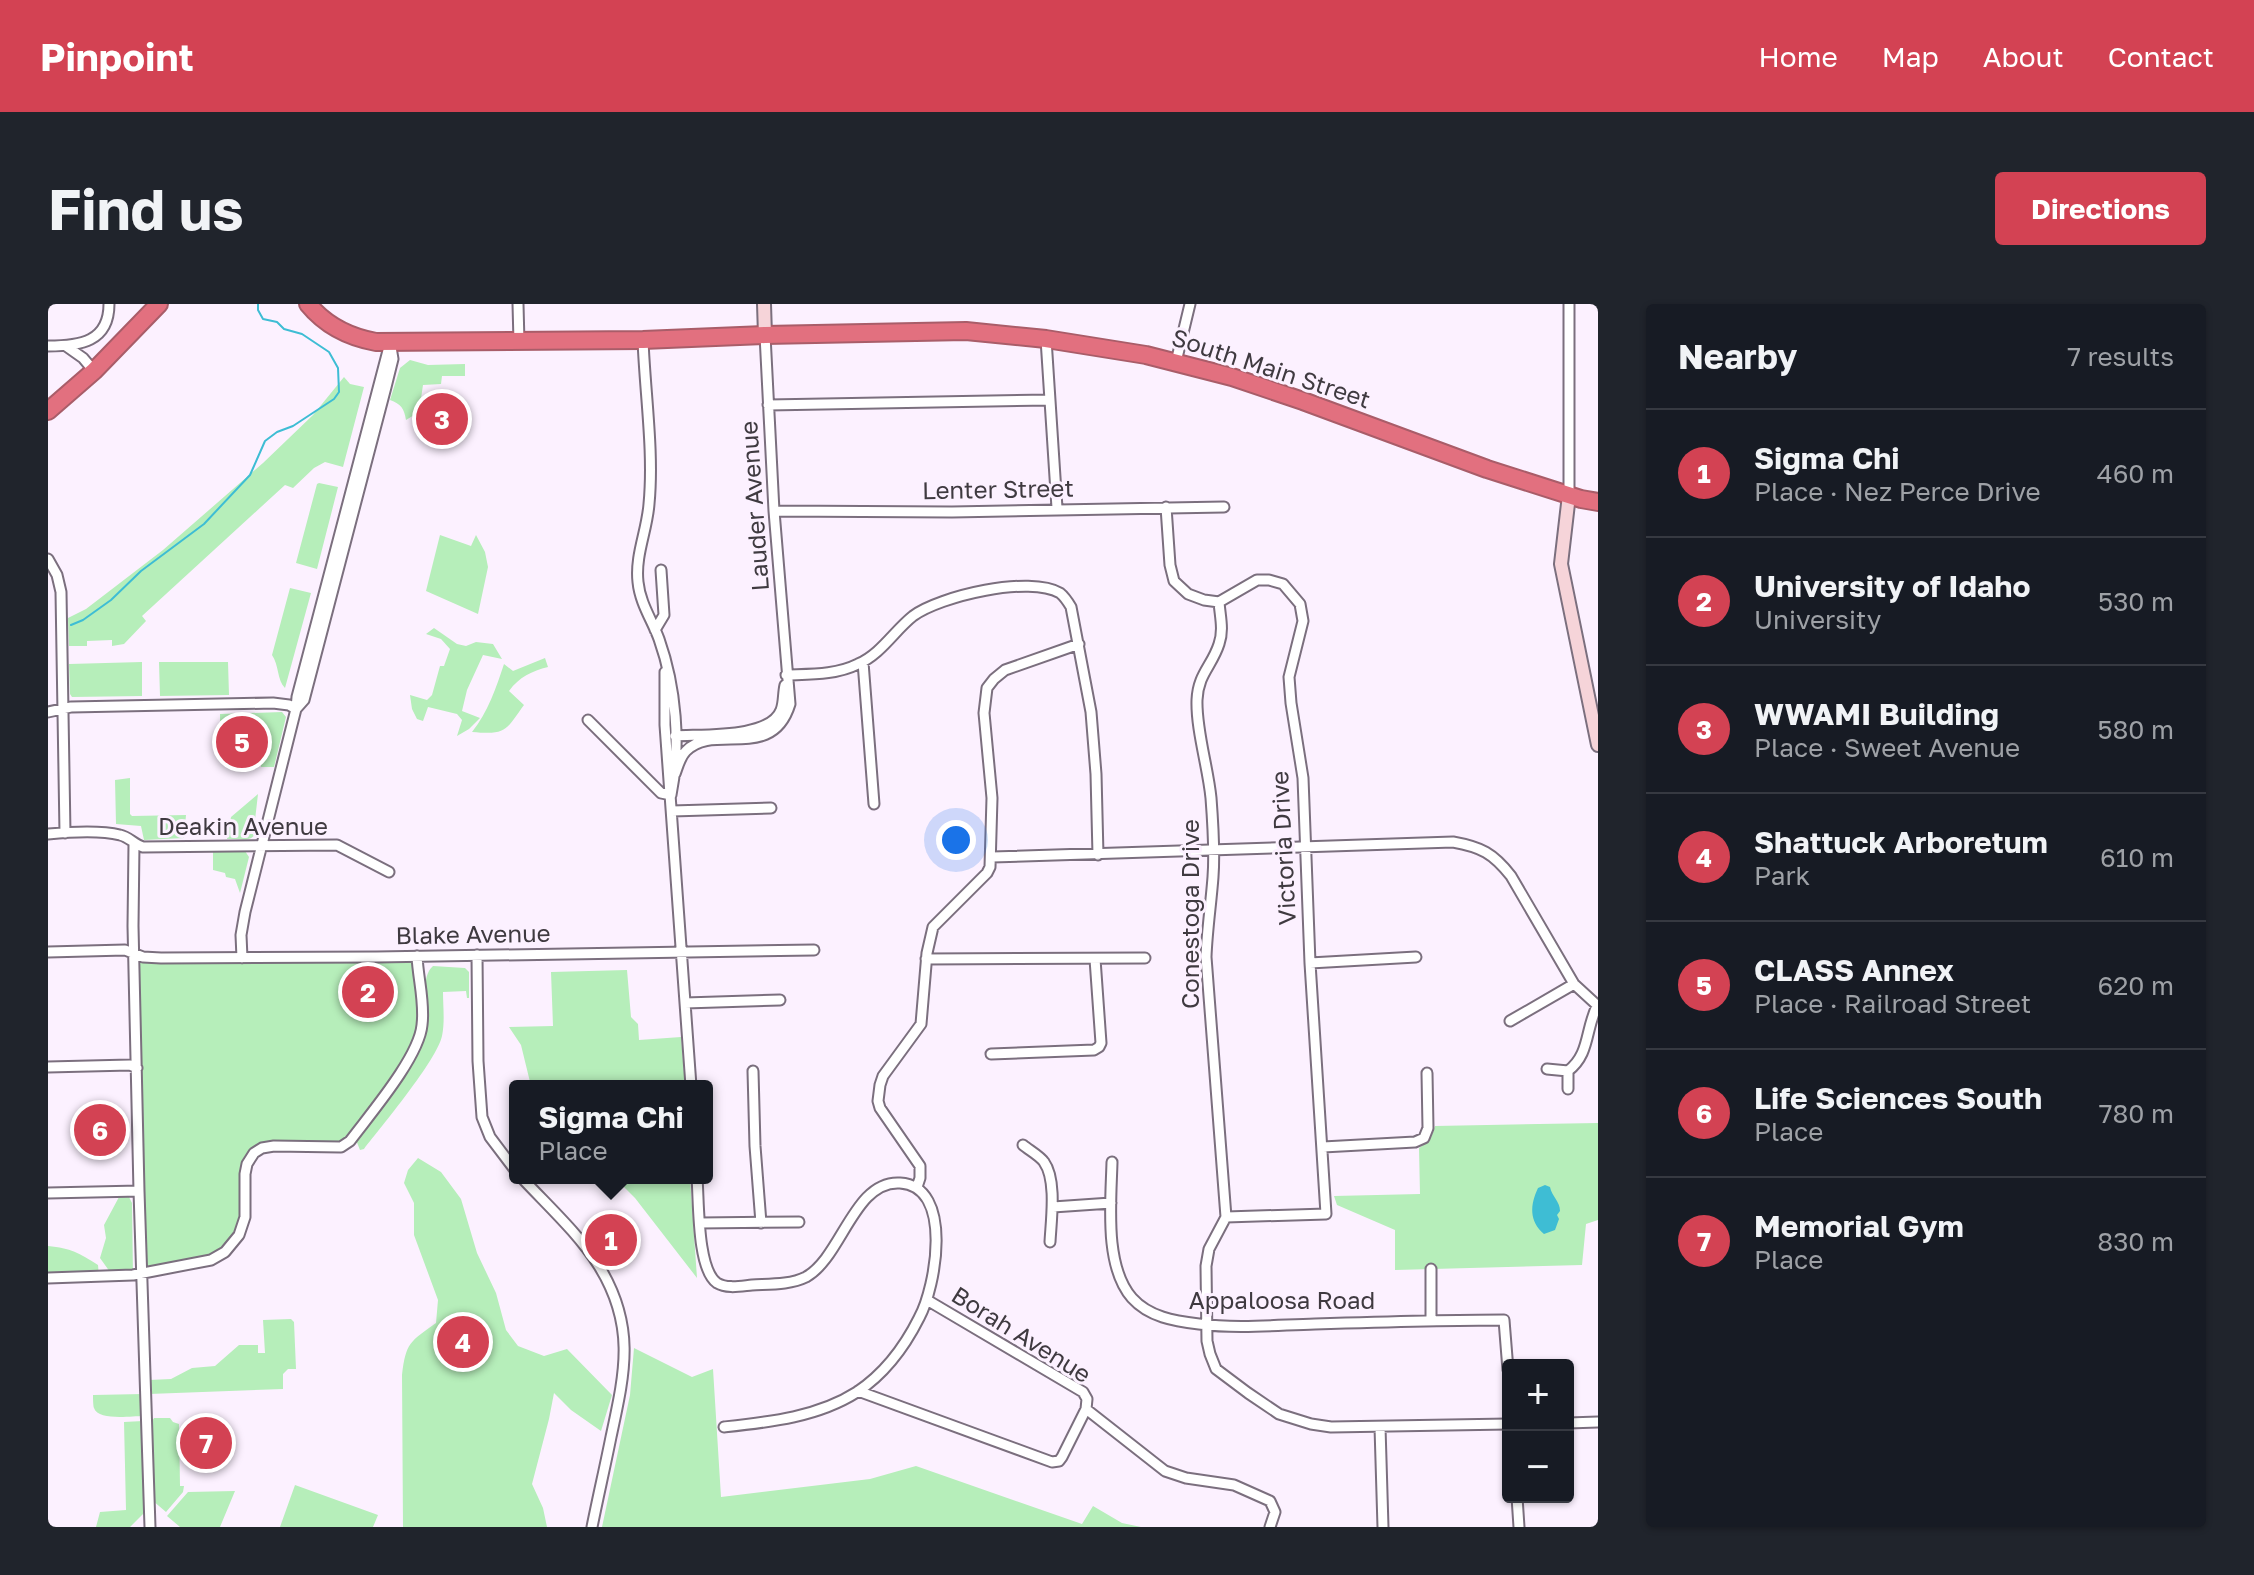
<!DOCTYPE html>
<html lang="en">
<head>
<meta charset="utf-8">
<style>
	body { margin:0; font-family:"Golos Text",sans-serif; background:#20242c; color:#f1f3f6 }
	.controls { position:absolute; right:24px; bottom:24px; display:grid; overflow:hidden; border-radius:8px; box-shadow:0 2px 6px #0004 }
	.controls button { width:72px; height:72px; display:grid; place-items:center; padding:0; border:0; border-bottom:2px solid #363941; background:#171b24; color:#f1f3f6; font:40px sans-serif }
	.you { position:absolute; left:908px; top:536px; width:28px; height:28px; margin:-20px; border:6px solid #fff; border-radius:50%; background:#1a73e8; box-shadow:0 0 0 12px #1a73e833 }
	.badge { display:grid; place-items:center; width:52px; height:52px; border-radius:50%; background:#d34253; color:#fff; font-size:26px; font-weight:700 }
	.pin { position:absolute; translate:-50% -50%; border:4px solid #fff; box-shadow:0 2px 8px #0006 }
	.popup { position:absolute; left:461px; top:776px; width:204px; height:104px; box-sizing:border-box; display:grid; place-content:center; border-radius:8px; background:#171b24; filter:drop-shadow(0 2px 6px #0005); font-size:26px; white-space:nowrap; color:#9ea1a6 }
	.popup b { font-size:30px; color:#f1f3f6 }
	.popup::after { content:''; position:absolute; left:50%; top:100%; margin-left:-16px; border:16px solid transparent; border-top-color:#171b24 }
	.list { margin:0; padding:0; list-style:none }
	h2 { display:flex; justify-content:space-between; align-items:center; height:104px; margin:0; padding:0 32px; font-size:34px }
	h2 small { font-size:26px; font-weight:400; color:#9ea1a6 }
	.list li { display:grid; grid-template-columns:52px 1fr auto; gap:24px; align-items:center; box-sizing:border-box; height:128px; padding:0 32px; border-top:2px solid #363941 }
	.list b { display:block; font-size:30px; white-space:nowrap }
	.list p { margin:0; font-size:26px; white-space:nowrap; color:#9ea1a6 }
	.list em { font-size:26px; font-style:normal; color:#9ea1a6 }
	.map { position:relative; flex:none; width:1550px; height:1223px; overflow:hidden; border-radius:8px }
	header { display:flex; align-items:center; gap:48px; box-sizing:border-box; height:112px; padding:0 40px; background:#d34253; color:#fff }
	header strong { font-size:38px }
	nav { display:flex; gap:44px; margin-inline-start:auto; font-size:28px }
	.intro { display:flex; align-items:center; justify-content:space-between; box-sizing:border-box; height:192px; padding:0 48px }
	h1 { margin:0; font-size:56px }
	.button { padding:20px 36px; border-radius:8px; background:#d34253; color:#fff; font-size:28px; font-weight:700 }
	main { display:flex; gap:48px; padding:0 48px }
	aside { flex:1; background:#171b24; border-radius:8px; box-shadow:0 2px 6px #0004 }
	.map>svg:first-child { display:block }
</style>
</head>
<body>
<header>
<strong>Pinpoint</strong>
<nav><a>Home</a><a>Map</a><a>About</a><a>Contact</a></nav>
</header>
<div class="intro"><h1>Find us</h1><a class="button">Directions</a></div>
<main>
<div class="map">
<svg width="1550" height="1223" viewBox="0 0 1550 1223">
	<rect width="100%" height="100%" fill="#fcf1ff"/>
	<path fill="#b6eeba" d="M362,56L380,61L417,60V72H394L393,80L375,81L371,108L358,116C356,104 353,100 342,96L352,64Z
		M296,73L302,80L316,83L295,163L277,158L266,164L245,184L237,181L94,312L98,317L76,340L64,342V336L39,337V342H21L20,314L38,305L115,246L215,159L265,111Z
		M271,179L290,183L269,265L248,259L269,180Z
		M392,231L423,242L428,231L437,248L440,263L430,310L378,287Z
		M242,284L263,289L237,384C229,376 231,361 224,351Z
		M386,324L409,340L418,342L428,338L445,340L454,355L435,351L419,386L414,407L432,414L421,425L409,432L414,416L409,410L380,403L375,417L369,415L364,405L362,391L379,396L384,391L392,362H396L402,345L393,335L378,330Z
		M497,354L500,363C484,367 471,373 461,387L476,401C457,427 459,431 424,428C440,408 448,384 456,360L465,367Z
		M94,358V392L24,393L22,390L21,360Z
		M111,358H180L181,391L112,392Z
		M234,408L238,413L226,463H213L211,416L172,417V410Z
		M82,474V510L84,512L138,511L136,534L96,536L93,522L68,520L67,476Z
		M210,490L207,516H212C206,540 202,535 179,535L183,513Z
		M197,547L201,553L192,589L187,575L178,573L177,569L165,566V548Z
		M86,648L95,653L369,652L375,706L365,749L293,843L214,844L199,860L191,931L163,956L93,969Z
		M385,662L417,664L421,668V694H419L418,687L395,688C395,702 397,718 394,732C389,756 333,823 316,845L312,846L308,836C327,808 370,760 377,729C382,709 370,675 385,662Z
		M579,666L583,713L590,720L591,736L633,733L637,782H483L473,741L461,723L505,722L503,668Z
		M1550,819V916L1538,920L1534,961L1347,966V926L1289,901L1286,892L1372,890L1371,844C1381,838 1384,833 1387,822Z
		M370,854L393,868L413,895L429,949L448,989L458,1026L470,1042L496,1052L519,1045L564,1091L553,1127L523,1106L506,1089L501,1115L484,1180L495,1204L499,1223H355L354,1071C358,1038 362,1038 388,1019L390,996L366,931V899L356,879L360,866Z
		M567,874H642L649,974L587,894Z
		M71,893H81L84,899L85,971L62,968L52,954L58,934L56,921Z
		M0,942C23,944 31,949 50,961L51,972L0,974Z
		M243,1015L246,1018L248,1065H240L235,1070V1085L101,1090V1076L123,1075L144,1064L167,1062L191,1041H210V1049H217L215,1016Z
		M586,1044L644,1073L665,1065L673,1193L822,1175L868,1162L1034,1220L1045,1202L1074,1219L1093,1223H554L582,1091Z
		M95,1090V1112C83,1112 50,1117 46,1104C45,1102 45,1092 45,1091Z
		M106,1114H122L125,1118L131,1120L132,1182H136L135,1188L118,1208L104,1196L102,1121Z
		M95,1117L96,1209L82,1223H48L52,1208L78,1206L76,1118Z
		M247,1181L330,1211L325,1223H232Z
		M187,1187L172,1223H132L119,1212L140,1188Z"/>
	<path fill="#3ebdd4" d="M1497,881L1502,883C1504,893 1512,897 1512,907L1509,911L1511,915L1507,926L1496,930C1481,917 1482,901 1490,884Z"/>
	<g fill="none" stroke-linecap="round" stroke-linejoin="round">
		<path stroke="#3ebdd4" stroke-width="2" d="M23,321L35,316L63,296L93,267L156,220L202,171L217,137L229,128L245,122L286,95L291,88L290,64L281,48L254,30L236,25L229,18L215,15L210,6V0"/>
		<g stroke="#7b6f7e" stroke-width="13">
			<path id="street" d="M470,0L471,38
				M1521,0V191
				M998,35L1009,204
				M595,36C597,89 606,148 601,200C599,227 587,251 590,278C592,299 604,316 611,335C628,383 633,441 623,491
				M0,42C32,42 61,38 61,0
				M18,42L35,54L46,67
				M1128,58L1142,0
				M720,101L1001,96
				M1118,203L1122,261L1126,277L1140,290L1156,296L1171,298L1209,276H1221L1235,280L1252,300L1255,317L1241,373L1243,399L1255,474L1262,659L1278,910L1178,913
				M726,207L904,208L1176,203
				M0,255L9,271L13,288L17,529
				M1171,298C1172,312 1176,326 1171,340C1164,362 1150,370 1149,396C1148,426 1160,463 1163,494C1165,520 1167,547 1165,573C1163,600 1159,626 1158,653L1178,913L1161,945L1158,962L1159,1037L1162,1050L1168,1065L1200,1089L1231,1110L1263,1120L1283,1123L1460,1120
				M607,326L616,311L613,266
				M815,358L826,500
				M617,368V421L643,782
				M738,371C763,370 788,371 810,360C833,350 846,327 865,312C892,292 982,271 1012,289C1017,293 1020,298 1023,303L1043,408L1048,470L1050,551
				M248,405L256,396L338,83L345,55L343,43
				M0,408L23,403L225,399L241,401L248,405
				M540,416L613,489L623,491
				M627,432C653,430 722,435 733,406C736,399 735,389 737,381
				M627,470C630,462 632,453 638,447C666,418 724,459 742,400L726,207L717,31
				M624,507L723,504
				M0,530C21,528 52,526 72,531C81,533 86,540 95,543L289,541L341,568
				M86,540L85,622L91,887L102,1223
				M944,553L1405,538C1433,543 1445,549 1463,572L1526,680L1550,702
				M0,648L77,646L95,653L113,654L329,653L766,646
				M429,651L430,757L434,813L442,833L467,866
				M194,654L193,631L197,608L248,405L249,393L342,39
				M878,655L1097,654
				M1262,659L1368,653
				M637,699L732,696
				M1462,717L1526,680
				M943,750L1046,746L1051,743L1053,739L1047,655
				M0,763L82,761L89,764
				M1499,765L1520,767C1542,750 1537,727 1549,702
				M705,767L707,842L713,919
				M1520,767V785
				M975,841C981,846 992,852 996,858C1009,876 1003,917 1002,938
				M1275,843L1367,838L1376,834L1380,824L1379,769
				M1064,858C1063,898 1056,962 1084,994C1101,1013 1126,1017 1151,1020C1188,1025 1229,1021 1267,1020C1330,1018 1393,1016 1456,1016L1460,1066
				M474,874C500,902 530,929 551,962C588,1022 577,1068 563,1133C557,1163 550,1193 544,1223
				M649,874C651,898 649,965 669,979C679,985 693,982 704,981C721,980 742,981 758,973C794,953 806,876 852,879C906,882 888,983 871,1014C857,1042 836,1070 809,1088C770,1113 722,1118 676,1123
				M869,883L872,874V862L832,804L830,797L832,781L835,772L873,720L879,649L885,623L939,569L942,563L944,494L936,409L939,384L946,375L957,366L1031,340
				M0,889L91,887
				M1005,903L1063,899
				M652,919L751,918
				M0,974L85,971L163,956L177,948L191,931L197,913V870L199,860L206,849L214,844L226,842L293,843L302,837C323,809 371,753 374,721C377,698 370,675 369,652
				M879,996L1035,1088L1039,1095L1038,1105L1117,1167L1138,1174L1186,1181L1222,1197L1227,1208L1222,1223
				M1383,1016V965
				M810,1087L1004,1158L1011,1157L1014,1153L1038,1105
				M1520,1119L1550,1118
				M1332,1123L1335,1223
				M1469,1193L1471,1223"/>
		</g>
		<g stroke="#7b6f7e" stroke-width="16">
			<path id="secondary" d="M716,0L717,31
				M1521,191L1513,260L1550,441"/>
		</g>
		<g stroke="#a95d69" stroke-width="20">
			<path id="highway" d="M260,0C278,22 300,33 328,38L595,36L717,31L918,27L998,35L1098,51L1184,73L1255,97L1439,165L1533,195L1550,198
				M0,107L46,67L111,0"/>
		</g>
		<use href="#street" stroke="#fff" stroke-width="9"/>
		<use href="#secondary" stroke="#f6d4d9" stroke-width="12"/>
		<use href="#highway" stroke="#e2707f" stroke-width="16"/>
	</g>
	<g text-anchor="middle" stroke-width="6" stroke-linejoin="round" paint-order="stroke">
		<g font-size="24" fill="#3f3a40" stroke="#fcf1ff">
			<text transform="translate(1223 65) rotate(18)" y="8">South Main Street</text>
			<text transform="translate(950 186) rotate(-1)" y="8">Lenter Street</text>
			<text transform="translate(707 202) rotate(-94)" y="8">Lauder Avenue</text>
			<text x="195" y="531">Deakin Avenue</text>
			<text transform="translate(1236 544) rotate(-93)" y="8">Victoria Drive</text>
			<text transform="translate(1143 610) rotate(-90)" y="8">Conestoga Drive</text>
			<text transform="translate(425 631) rotate(-1)" y="8">Blake Avenue</text>
			<text x="1234" y="1005">Appaloosa Road</text>
			<text transform="translate(973 1031) rotate(32)" y="8">Borah Avenue</text>
		</g>
	</g>
</svg>
<div class="controls">
<button>+</button>
<button>−</button>
</div>
<div class="you"></div>
<div class="pin badge" style="left:563px;top:936px">1</div>
<div class="popup"><b>Sigma Chi</b>Place</div>
<div class="pin badge" style="left:320px;top:688px">2</div>
<div class="pin badge" style="left:394px;top:115px">3</div>
<div class="pin badge" style="left:415px;top:1038px">4</div>
<div class="pin badge" style="left:194px;top:438px">5</div>
<div class="pin badge" style="left:52px;top:826px">6</div>
<div class="pin badge" style="left:158px;top:1139px">7</div>
</div>
<aside>
<h2>Nearby<small>7 results</small></h2>
<ul class="list">
<li><span class="badge">1</span><div><b>Sigma Chi</b><p>Place · Nez Perce Drive</p></div><em>460 m</em></li>
<li><span class="badge">2</span><div><b>University of Idaho</b><p>University</p></div><em>530 m</em></li>
<li><span class="badge">3</span><div><b>WWAMI Building</b><p>Place · Sweet Avenue</p></div><em>580 m</em></li>
<li><span class="badge">4</span><div><b>Shattuck Arboretum</b><p>Park</p></div><em>610 m</em></li>
<li><span class="badge">5</span><div><b>CLASS Annex</b><p>Place · Railroad Street</p></div><em>620 m</em></li>
<li><span class="badge">6</span><div><b>Life Sciences South</b><p>Place</p></div><em>780 m</em></li>
<li><span class="badge">7</span><div><b>Memorial Gym</b><p>Place</p></div><em>830 m</em></li>
</ul>
</aside>
</main>
</body>
</html>
